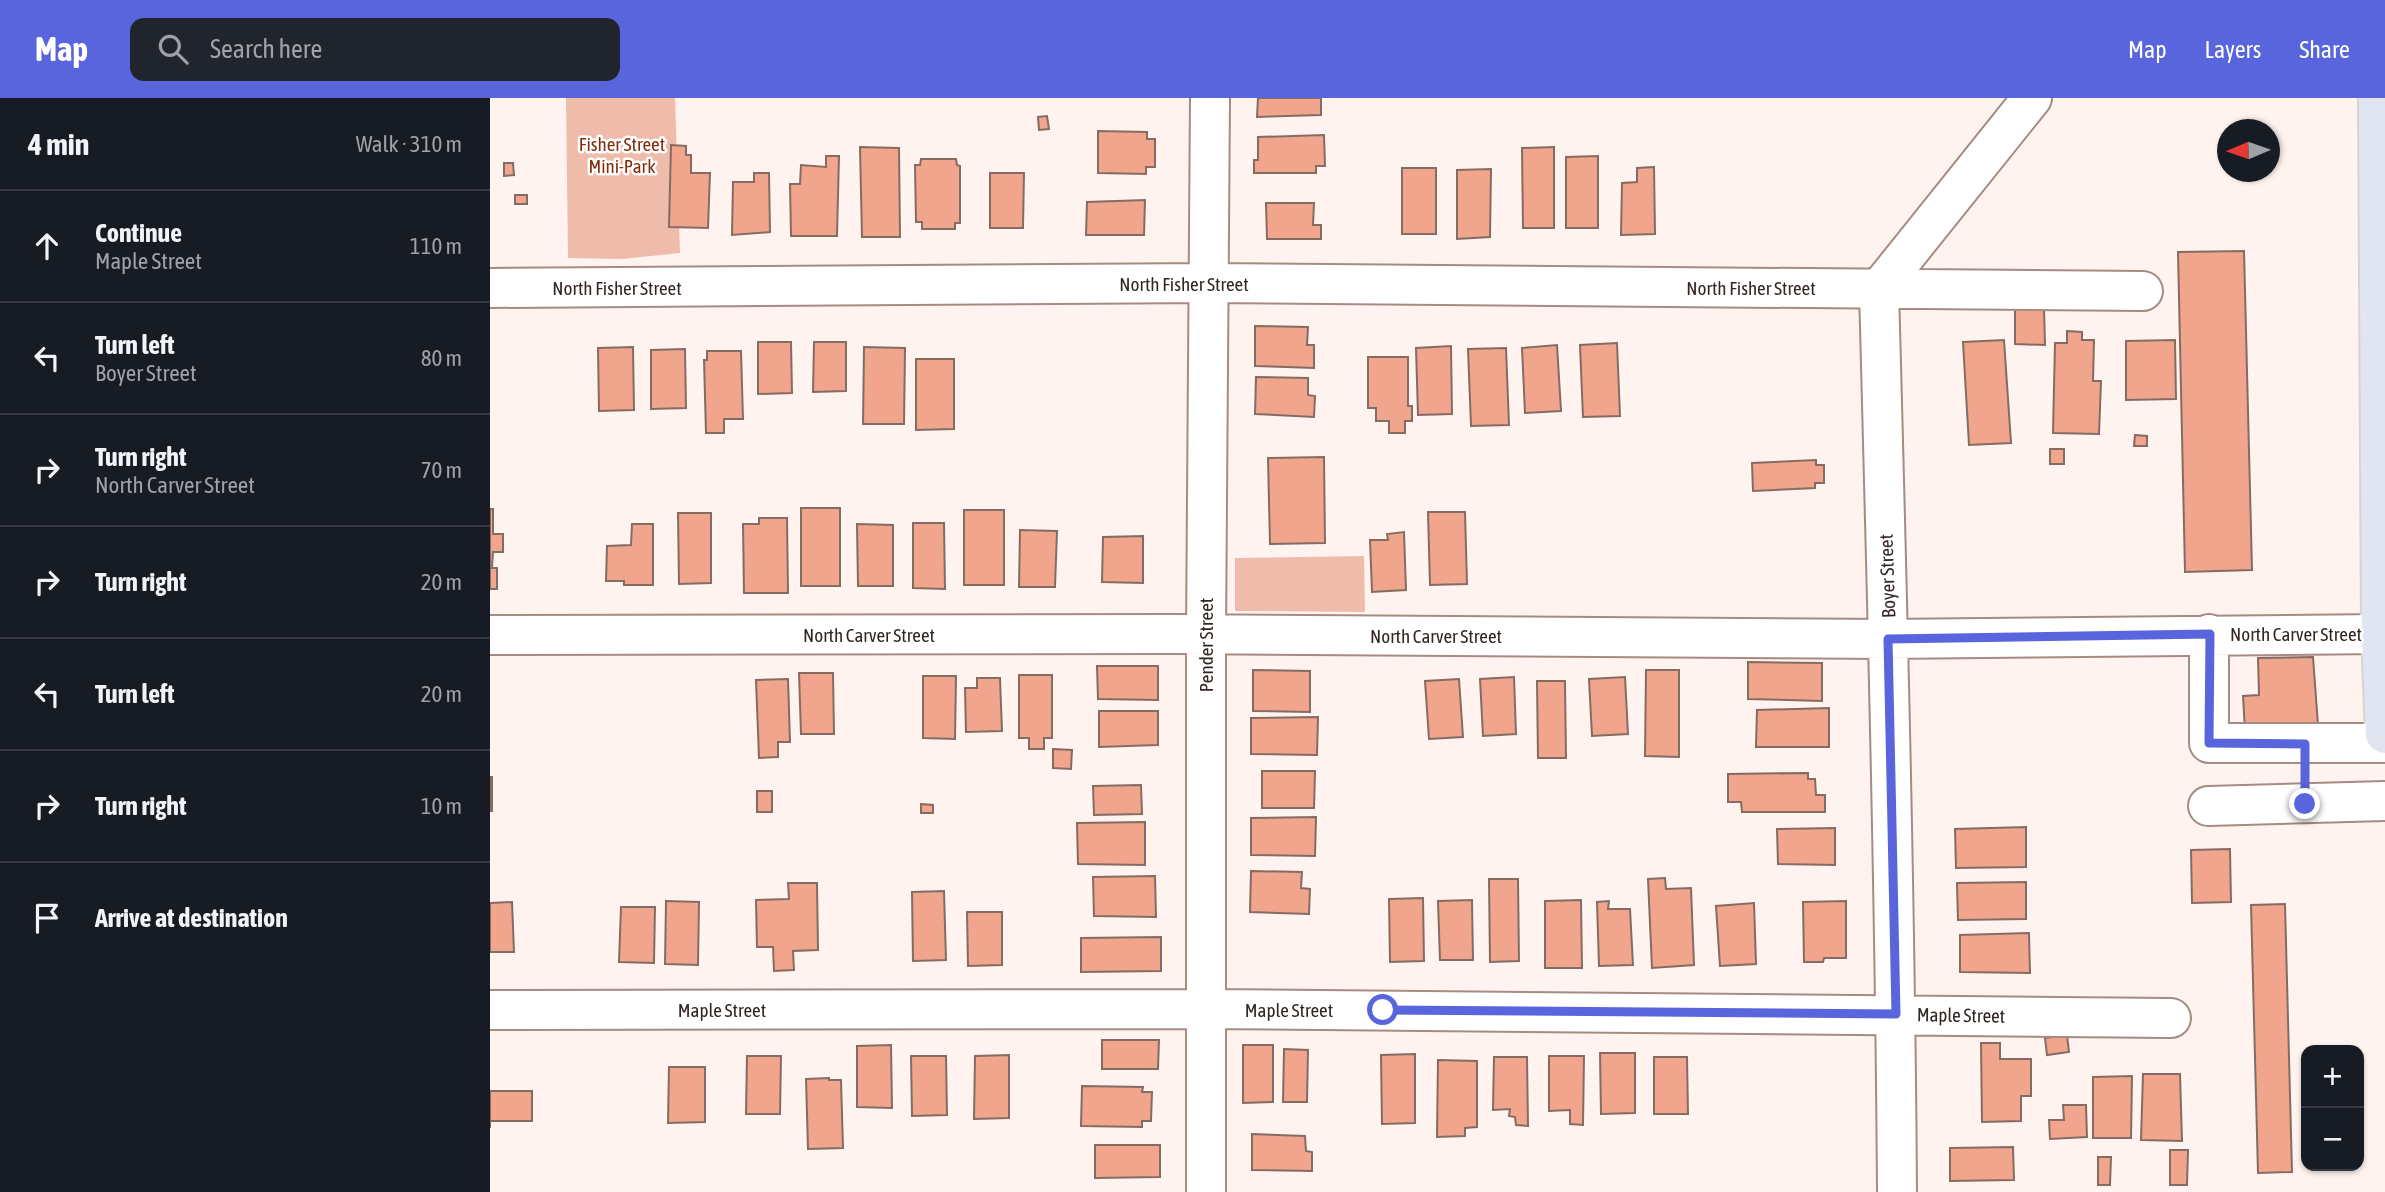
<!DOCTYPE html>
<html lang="en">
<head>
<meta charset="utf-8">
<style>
	body { margin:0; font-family:"Asap Condensed",sans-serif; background:#20242c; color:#f1f3f6 }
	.controls { position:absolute; right:21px; bottom:21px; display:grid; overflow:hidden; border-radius:14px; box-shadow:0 2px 5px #0004 }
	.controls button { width:63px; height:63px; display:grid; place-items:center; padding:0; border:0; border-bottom:2px solid #363941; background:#171b24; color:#f1f3f6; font:35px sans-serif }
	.compass { position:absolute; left:1727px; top:21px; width:63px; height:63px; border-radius:50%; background:#171b24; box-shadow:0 2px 5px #0004; rotate:268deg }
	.stop { position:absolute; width:21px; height:21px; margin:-16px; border:5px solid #5865dc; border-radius:50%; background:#fff }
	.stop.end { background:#5865dc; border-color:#fff; box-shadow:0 2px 7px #0008 }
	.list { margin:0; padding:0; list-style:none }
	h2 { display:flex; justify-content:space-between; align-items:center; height:91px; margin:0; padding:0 28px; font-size:30px }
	h2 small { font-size:23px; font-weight:400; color:#9ea1a6 }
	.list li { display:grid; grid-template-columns:46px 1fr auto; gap:21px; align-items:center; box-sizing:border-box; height:112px; padding:0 28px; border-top:2px solid #363941 }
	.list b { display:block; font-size:26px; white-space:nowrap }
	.list p { margin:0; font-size:23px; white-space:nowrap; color:#9ea1a6 }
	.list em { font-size:23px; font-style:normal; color:#9ea1a6 }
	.icon { flex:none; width:38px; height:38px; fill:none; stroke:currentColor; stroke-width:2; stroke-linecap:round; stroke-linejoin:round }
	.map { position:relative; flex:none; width:1895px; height:1094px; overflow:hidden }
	header { display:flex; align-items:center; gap:42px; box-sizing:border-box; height:98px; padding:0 35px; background:#5865dc; color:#fff }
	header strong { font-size:33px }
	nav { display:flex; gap:38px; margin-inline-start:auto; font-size:24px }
	.search { width:490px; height:63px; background:#20242c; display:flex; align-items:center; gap:18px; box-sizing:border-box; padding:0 24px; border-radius:14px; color:#9ea1a6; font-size:26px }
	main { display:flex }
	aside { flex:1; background:#171b24 }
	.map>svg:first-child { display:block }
</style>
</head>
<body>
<header>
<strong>Map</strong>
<div class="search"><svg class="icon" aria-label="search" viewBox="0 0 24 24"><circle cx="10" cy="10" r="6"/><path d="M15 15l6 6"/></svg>Search here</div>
<nav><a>Map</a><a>Layers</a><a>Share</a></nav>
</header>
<main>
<aside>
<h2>4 min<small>Walk · 310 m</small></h2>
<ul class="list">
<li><svg class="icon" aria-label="ahead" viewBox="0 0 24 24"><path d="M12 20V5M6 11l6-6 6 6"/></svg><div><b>Continue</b><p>Maple Street</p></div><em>110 m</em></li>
<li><svg class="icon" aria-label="left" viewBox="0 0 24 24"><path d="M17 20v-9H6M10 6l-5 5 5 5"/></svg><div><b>Turn left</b><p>Boyer Street</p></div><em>80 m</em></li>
<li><svg class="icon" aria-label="right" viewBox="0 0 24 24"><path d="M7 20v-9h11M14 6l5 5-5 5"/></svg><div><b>Turn right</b><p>North Carver Street</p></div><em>70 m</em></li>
<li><svg class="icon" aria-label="right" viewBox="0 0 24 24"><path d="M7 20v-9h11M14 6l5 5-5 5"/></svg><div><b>Turn right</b></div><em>20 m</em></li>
<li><svg class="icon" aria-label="left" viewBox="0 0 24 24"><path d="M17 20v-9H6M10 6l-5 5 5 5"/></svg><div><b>Turn left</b></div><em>20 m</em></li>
<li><svg class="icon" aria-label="right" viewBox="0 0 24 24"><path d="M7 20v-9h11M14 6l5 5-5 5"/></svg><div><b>Turn right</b></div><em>10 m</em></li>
<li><svg class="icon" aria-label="arrive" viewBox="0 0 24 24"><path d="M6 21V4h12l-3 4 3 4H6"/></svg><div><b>Arrive at destination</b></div></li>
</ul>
</aside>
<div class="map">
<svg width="1895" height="1094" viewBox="0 0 1895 1094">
	<rect width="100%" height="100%" fill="#fff3ef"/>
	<path fill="#efbcab" d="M76,0H185L190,155L132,161L78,160Z
		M874,458L875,514L745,513V460Z"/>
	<path fill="#f0a58c" stroke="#856c63" stroke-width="2" d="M768,0H831V17L767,19Z
		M557,18L559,31L549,32L548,19Z
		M608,33L657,34V41H665V69H656V76L608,75Z
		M834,37L835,68H826V75H764V62H768V39Z
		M181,47L196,48V57H201V75H220L218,130L179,129Z
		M370,49L409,50L410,139H372Z
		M1064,49V130H1033L1032,50Z
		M336,58H349L347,138H301L300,86H310L311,67L336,69Z
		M1108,58V130H1076V59Z
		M431,61H466L467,67L470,68V125H465V131H432V124H426L425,67H430Z
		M14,65H23L24,77L14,78Z
		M1164,69L1165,136L1131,137L1132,85L1147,84V70Z
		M912,70H946V136H912Z
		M1001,71L1000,139L967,141V72Z
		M264,75H279L280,134L242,137L243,84H264Z
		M500,75H534L533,130H500Z
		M25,97H37V106H25Z
		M655,102L654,137H596L597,104Z
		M776,105H824L823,127H831V141H777Z
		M1754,153L1762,472L1695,474L1688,154Z
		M1525,210H1554L1555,247L1525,246Z
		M765,228L818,229L817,247H824V270L765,268Z
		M1577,233L1592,234V242H1604L1603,283H1611L1609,336L1563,335L1565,245H1577Z
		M1514,242L1521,345L1479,347L1473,244Z
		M1685,242L1686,301L1636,302V243Z
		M268,244H301L302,295L268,296Z
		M324,244H356V293L323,294Z
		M1127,245L1130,318L1093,319L1090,247Z
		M1067,247L1071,313L1035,315L1032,250Z
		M961,248L962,316L928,317L926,250Z
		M143,249L144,312L109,313L108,250Z
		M374,249L415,250L414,326H373Z
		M1016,250L1019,327L981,328L978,251Z
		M195,251L196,310L161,311V252Z
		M217,253H251L253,321H234V335H216L214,262H217Z
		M878,259H918V308H922V323H915V335H899V323H886V310H878Z
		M426,261H464V331L426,332Z
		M766,279L818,280V297L825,298L824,319L765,316Z
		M1645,337L1657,338V348H1644Z
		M1560,351H1574V366H1560Z
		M834,359L835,445L780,446L778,360Z
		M1326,362V367H1334V385H1325V390L1263,393L1262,365Z
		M311,410H350V488H311Z
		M0,411H3V436H13V454H3L2,470H7V491H0Z
		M474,412H514V487H474Z
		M938,414H975L977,486L940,487Z
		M188,415H221V485L189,486Z
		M269,420H297L298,495H254L253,426H269Z
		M423,425H454L455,491L423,490Z
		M142,426H163V487H134V483H116L117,448L141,447Z
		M367,426L403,427V488H368Z
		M530,432L567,433L565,489H529Z
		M914,434L916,492L882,494L880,442H898L897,436Z
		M653,438V485L612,484L613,439Z
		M1823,559L1828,627L1755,632L1753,598L1769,597L1768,560Z
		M1258,564L1332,565V603L1258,601Z
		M607,568H668V602L608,601Z
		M763,572L820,573V614L763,613Z
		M1156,572H1189V659L1155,658Z
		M309,575H343L344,636H311Z
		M529,577H562V640H554V651H539V640H529Z
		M433,578H466L465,641L433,640Z
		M1024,579L1026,636L993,638L990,581Z
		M1135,579L1138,636L1102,638L1099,581Z
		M487,580H510L512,633L476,634L475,590H487Z
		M298,581L300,644H288V659L269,660L266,582Z
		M969,581L973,639L939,641L935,583Z
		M1047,583H1075L1076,660H1048Z
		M1339,610V649H1266L1267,612Z
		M609,613H668V647L609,649Z
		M828,619L827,657L761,656V620Z
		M563,651L582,652L581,671L563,670Z
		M772,673H825L824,710H772Z
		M1318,675V681H1325L1326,697H1335V714H1252L1251,704H1238V676Z
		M0,679H2V713H0Z
		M651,687L652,716L604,717L603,688Z
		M267,693H282V714H267Z
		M431,706L443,707V715H431Z
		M826,719L825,758L761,757V720Z
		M655,724V767L588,766L587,725Z
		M1536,729V769L1466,770L1465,731Z
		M1345,730V767L1288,766L1287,731Z
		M1740,751L1741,804L1702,805L1701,752Z
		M761,773L812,774L811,790L820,791L819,816L760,814Z
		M665,778L666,819L604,818L603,779Z
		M1175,780L1176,791L1201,790L1204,867L1162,870L1158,781Z
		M999,781H1028L1029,863L1000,864Z
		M1536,784V821L1468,822L1467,785Z
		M298,785H327L328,852L303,853L304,872L284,873L283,849H267L266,802L299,801Z
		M454,793L456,862L423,863L422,794Z
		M933,800L934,863L900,864L899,801Z
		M982,802L983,862H950L948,803Z
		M1091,802L1092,870H1055V803Z
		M176,803L209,804L208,867L175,866Z
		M1119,803L1118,811H1140L1143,867L1109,868L1107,804Z
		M1356,803V860H1334L1333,864H1314L1313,804Z
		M22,804L24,854H0V805Z
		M1264,805L1266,866L1230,868L1226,808Z
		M1795,806L1802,1074L1768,1075L1761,807Z
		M131,809H165L164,865L129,864Z
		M477,814H512V867L478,868Z
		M1539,835L1540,875L1470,874V837Z
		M671,839V873L591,874V840Z
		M1577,937L1579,954L1557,957L1555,940Z
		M612,942H669L668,971H612Z
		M1491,945H1510V961H1541V998H1531V1023L1492,1024Z
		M401,947L402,1010L367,1009V948Z
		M753,947H783V1004L753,1005Z
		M794,951L818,952L817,1004H793Z
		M1110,955H1145V1015L1111,1016Z
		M925,956V1025L892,1026L891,957Z
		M519,957V1020L484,1021L485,958Z
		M257,958H291L290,1016H256Z
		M421,958H456L457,1017L422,1018Z
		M1059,958H1094L1093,1027L1080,1026V1012L1059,1013Z
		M1004,959H1037L1038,1028L1026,1027L1025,1019L1019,1018L1020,1011L1003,1012Z
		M1164,959H1197L1198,1016H1164Z
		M948,962L987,963V1029L975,1030V1038L947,1039Z
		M179,969H215V1024L178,1025Z
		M1653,976H1690L1692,1043L1651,1042Z
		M1642,978L1641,1040H1603V979Z
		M339,980V982H351L353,1050L318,1051L316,981Z
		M592,988L653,989L652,994H662L661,1023H652V1029L591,1028Z
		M0,993H42V1023H0V1030Z
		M1573,1007H1596L1597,1039L1560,1041L1559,1022H1574Z
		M762,1036L815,1038L816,1053L822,1054V1073L762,1072Z
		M605,1047H670V1079L605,1080Z
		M1523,1049L1524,1082L1460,1083V1050Z
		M1680,1052H1698L1697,1087H1680Z
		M1608,1059H1621L1620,1087H1608Z"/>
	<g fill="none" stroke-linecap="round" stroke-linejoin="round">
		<g stroke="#a58b82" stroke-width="42">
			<path id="minor" d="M0,190L719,185L1653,193
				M1719,536V645H1895
				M0,537L684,536L1398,541L1891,536
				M1718,708L1895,703
				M0,912L717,911L1681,920
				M716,1094V536L720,0
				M1407,1094C1405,793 1397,492 1389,191L1542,0"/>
		</g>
		<g stroke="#d6d4d3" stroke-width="42">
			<path id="major" d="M1888,0L1891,536L1895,636"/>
		</g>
		<use href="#minor" stroke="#fff" stroke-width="38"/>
		<use href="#major" stroke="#e1e5f2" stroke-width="38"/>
	</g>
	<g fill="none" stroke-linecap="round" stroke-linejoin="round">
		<path stroke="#5865dc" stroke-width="9" d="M893,912L1406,916L1398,541L1720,536L1719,645L1815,646V706"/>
	</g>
	<g text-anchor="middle" stroke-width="5" stroke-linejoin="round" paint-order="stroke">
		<g font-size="19" fill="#822c08" stroke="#fff">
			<text x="132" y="53">Fisher Street<tspan x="132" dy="22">Mini-Park</tspan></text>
		</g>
		<g font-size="19" fill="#312622" stroke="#fff">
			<text x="694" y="193">North Fisher Street</text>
			<text x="127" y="197">North Fisher Street</text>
			<text x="1261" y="197">North Fisher Street</text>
			<text transform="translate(1397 478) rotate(-92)" y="7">Boyer Street</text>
			<text x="1806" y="543">North Carver Street</text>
			<text x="379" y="544">North Carver Street</text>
			<text x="946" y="545">North Carver Street</text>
			<text transform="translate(716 547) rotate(-90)" y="7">Pender Street</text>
			<text x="232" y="919">Maple Street</text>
			<text x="799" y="919">Maple Street</text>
			<text transform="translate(1471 917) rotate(1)" y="7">Maple Street</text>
		</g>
	</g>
</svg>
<div class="controls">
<button>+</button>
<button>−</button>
</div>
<svg class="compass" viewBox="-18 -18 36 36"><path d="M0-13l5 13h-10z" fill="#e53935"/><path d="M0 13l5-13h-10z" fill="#9ea1a6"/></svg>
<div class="stop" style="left:893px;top:912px"></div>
<div class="stop end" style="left:1815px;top:706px"></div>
</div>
</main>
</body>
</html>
